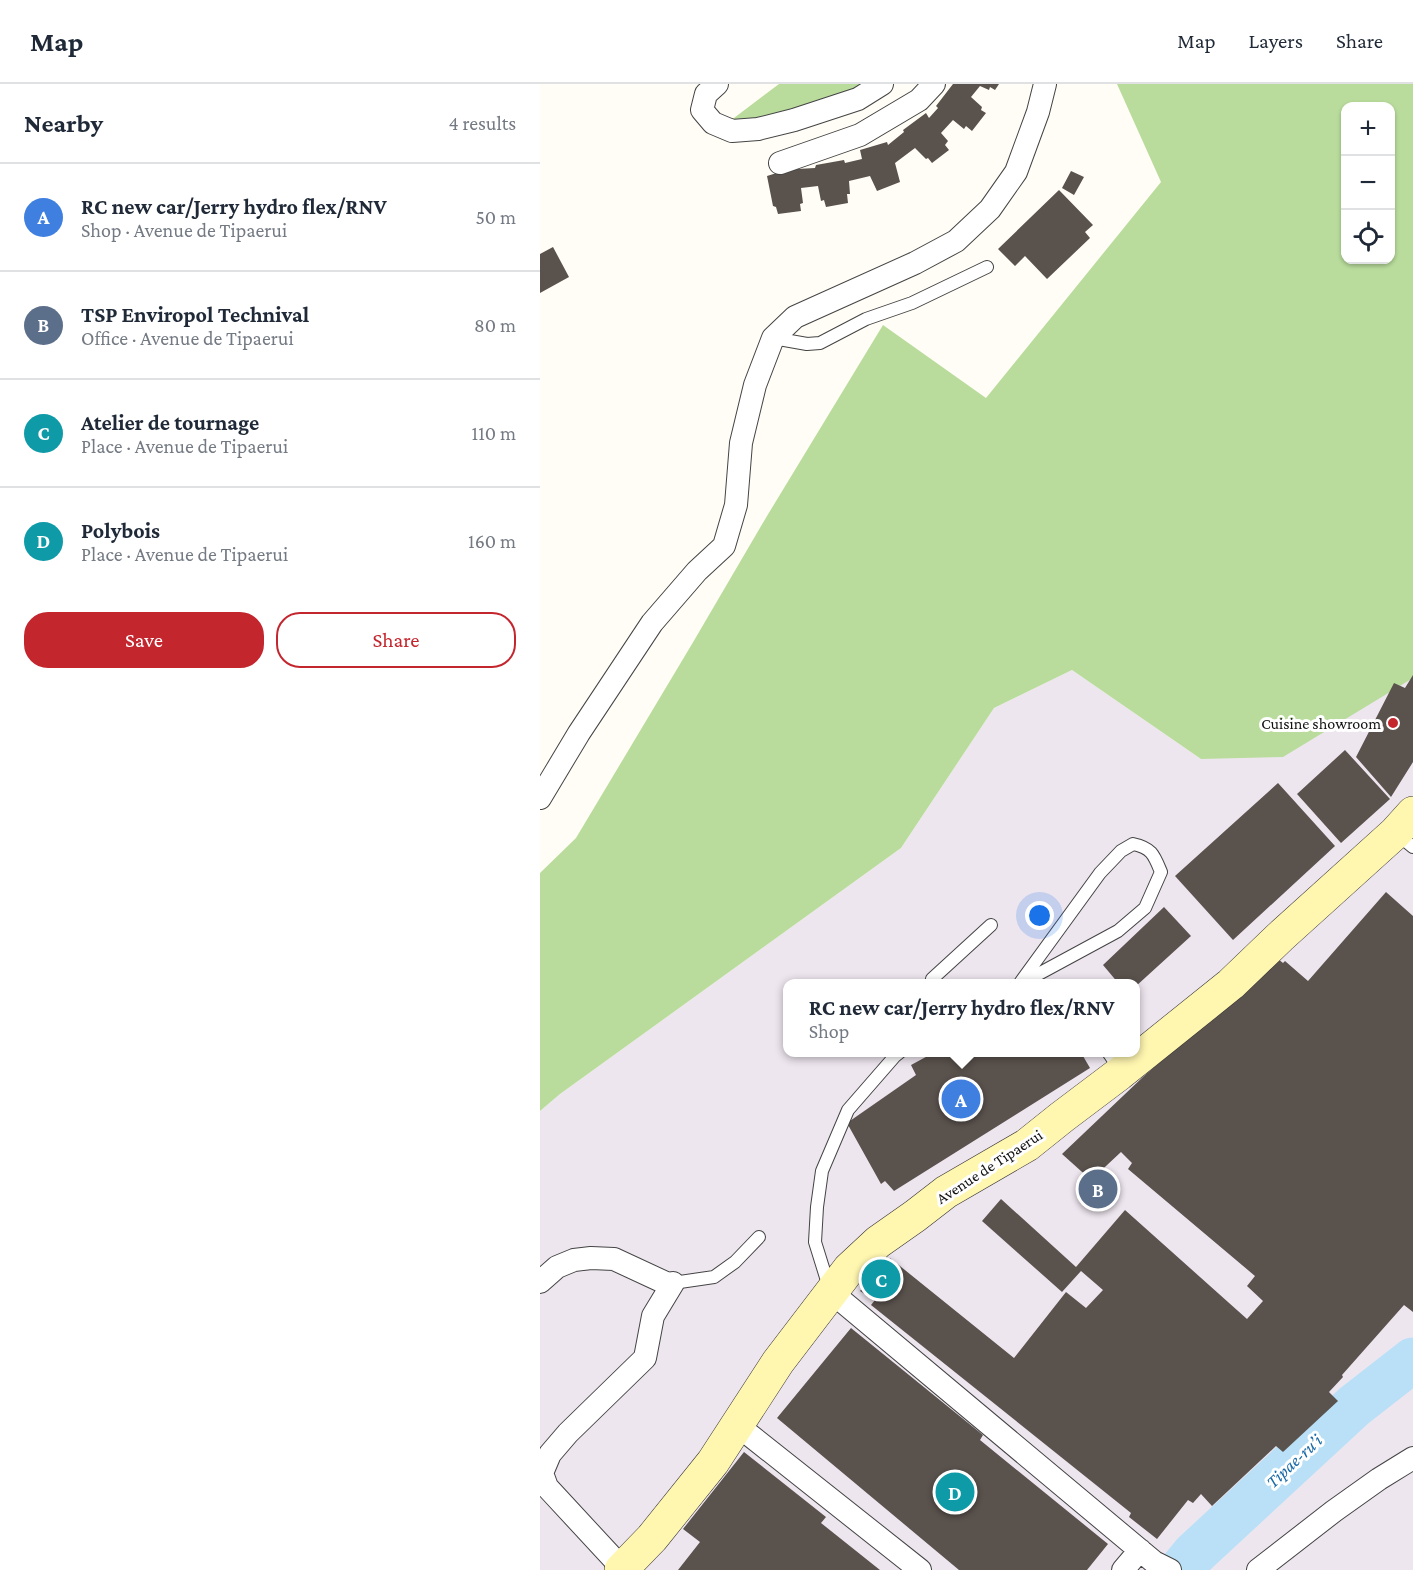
<!DOCTYPE html>
<html lang="en">
<head>
<meta charset="utf-8">
<style>
	body { margin:0; font-family:"Crimson Pro",serif; background:#f6f6f7; color:#1f2937 }
	.controls { position:absolute; right:18px; top:18px; display:grid; overflow:hidden; border-radius:12px; box-shadow:0 2px 4px #0004 }
	.controls button { width:54px; height:54px; display:grid; place-items:center; padding:0; border:0; border-bottom:2px solid #e0e1e3; background:#fff; color:#1f2937; font:30px sans-serif }
	.you { position:absolute; left:500px; top:832px; width:21px; height:21px; margin:-15px; border:4px solid #fff; border-radius:50%; background:#1a73e8; box-shadow:0 0 0 9px #1a73e833 }
	.badge { display:grid; place-items:center; width:39px; height:39px; border-radius:50%; background:#c4262e; color:#fff; font-size:20px; font-weight:700 }
	.pin { position:absolute; translate:-50% -50%; border:3px solid #fff; box-shadow:0 2px 6px #0006 }
	.popup { position:absolute; left:243px; top:895px; width:357px; height:78px; box-sizing:border-box; display:grid; place-content:center; border-radius:12px; background:#fff; filter:drop-shadow(0 2px 4px #0005); font-size:20px; white-space:nowrap; color:#747a83 }
	.popup b { font-size:22px; color:#1f2937 }
	.popup::after { content:''; position:absolute; left:50%; top:100%; margin-left:-12px; border:12px solid transparent; border-top-color:#fff }
	.list { margin:0; padding:0; list-style:none }
	h2 { display:flex; justify-content:space-between; align-items:center; height:78px; margin:0; padding:0 24px; font-size:26px }
	h2 small { font-size:20px; font-weight:400; color:#747a83 }
	.list li { display:grid; grid-template-columns:39px 1fr auto; gap:18px; align-items:center; box-sizing:border-box; height:108px; padding:0 24px; border-top:2px solid #e0e1e3 }
	.list b { display:block; font-size:22px; white-space:nowrap }
	.list p { margin:0; font-size:20px; white-space:nowrap; color:#747a83 }
	.list em { font-size:20px; font-style:normal; color:#747a83 }
	.actions { display:flex; gap:12px; padding:18px 24px }
	.actions a { flex:1; padding:14px 0; border:2px solid #c4262e; border-radius:24px; text-align:center; font-size:21px; color:#c4262e }
	.actions .main { background:#c4262e; color:#fff }
	.icon { flex:none; width:33px; height:33px; fill:none; stroke:currentColor; stroke-width:2; stroke-linecap:round; stroke-linejoin:round }
	.map { position:relative; flex:none; width:873px; height:1486px; overflow:hidden }
	header { display:flex; align-items:center; gap:36px; box-sizing:border-box; height:84px; padding:0 30px; background:#fff; border-bottom:2px solid #e0e1e3 }
	header strong { font-size:28px }
	nav { display:flex; gap:33px; margin-inline-start:auto; font-size:21px }
	main { display:flex }
	aside { flex:1; background:#fff }
	.map>svg:first-child { display:block }
</style>
</head>
<body>
<header>
<strong>Map</strong>
<nav><a>Map</a><a>Layers</a><a>Share</a></nav>
</header>
<main>
<aside>
<h2>Nearby<small>4 results</small></h2>
<ul class="list">
<li><span class="badge" style="background:#3f7fe0">A</span><div><b>RC new car/Jerry hydro flex/RNV</b><p>Shop · Avenue de Tipaerui</p></div><em>50 m</em></li>
<li><span class="badge" style="background:#5c6f8a">B</span><div><b>TSP Enviropol Technival</b><p>Office · Avenue de Tipaerui</p></div><em>80 m</em></li>
<li><span class="badge" style="background:#0f9aa8">C</span><div><b>Atelier de tournage</b><p>Place · Avenue de Tipaerui</p></div><em>110 m</em></li>
<li><span class="badge" style="background:#0f9aa8">D</span><div><b>Polybois</b><p>Place · Avenue de Tipaerui</p></div><em>160 m</em></li>
</ul>
<div class="actions"><a class="main">Save</a><a>Share</a></div>
</aside>
<div class="map">
<svg width="873" height="1486" viewBox="0 0 873 1486">
	<rect width="100%" height="100%" fill="#fffdf5"/>
	<path fill="#eee6ef" fill-rule="evenodd" d="M532,586L661,675L873,594V1486H0V1027L20,1010L361,764L454,624ZM247,900H595V968H247Z"/>
	<path fill="#b9dc9c" fill-rule="evenodd" d="M239,0H330L288,25L190,37Z
		M577,0H873V594L743,673L661,675L532,586L454,624L361,764L20,1010L0,1027V789L36,754L152,560L227,432L343,241L446,314L621,98ZM806,22H850V176H806Z"/>
	<g fill="none" stroke-linecap="round" stroke-linejoin="round">
		<path stroke="#b9e0f7" stroke-width="45" d="M641,1486L654,1470L814,1322L873,1276"/>
	</g>
	<path fill="#5a524d" d="M413,0H459L455,6L450,3L449,6L440,2L431,13L442,23L441,26L446,29L432,47L426,42L424,45L413,36L401,49L408,57L405,61L409,66L392,79L388,74L386,75L375,64L355,79L360,98L337,107L330,92L309,97L310,110H307L308,119L286,123L284,116L281,117L278,102L261,104L263,119L260,120L261,127L238,130L236,123L233,122L227,92L256,83L257,85L275,84L276,81L304,76L305,79L322,75L320,66L347,58L348,61L364,48L363,46L386,29L389,34L398,24L396,22Z
		M531,87L544,93L534,111L522,104Z
		M519,106L553,141L545,148L550,154L507,195L485,172L475,182L458,165Z
		M13,163L29,193L0,209V170Z
		M873,591V678L851,713L816,673L854,599L865,604Z
		M805,666L850,715L801,759L757,710Z
		M738,699L795,762L693,856L635,792Z
		M846,808L873,832V1228L864,1221L802,1291L803,1293L789,1308L798,1317L743,1368L736,1362L672,1422L661,1410L653,1419L648,1416L617,1455L589,1433L591,1429L331,1221L335,1216L320,1207L350,1174L474,1274L526,1208L546,1224L563,1206L541,1187L522,1208L442,1137L461,1115L536,1183L585,1126L707,1235L723,1217L707,1202L715,1192L588,1085L592,1079L581,1068L551,1096L522,1070L604,992L738,875L743,879L745,877L768,897Z
		M624,823L651,852L595,903V900H579L563,881Z
		M395,968H550L543,972L550,984L354,1107L345,1097L341,1100L307,1039L376,991L371,981Z
		M311,1244L443,1351L440,1356L568,1460L547,1486H419L237,1334Z
		M204,1368L286,1433L281,1439L340,1486H138L160,1458L143,1445Z"/>
	<g fill="none" stroke-linecap="round" stroke-linejoin="round">
		<g stroke="#444" stroke-width="14">
			<path id="service" d="M233,254L267,260L280,259L326,235L372,219L447,183
				M856,749L873,763
				M391,900L392,895L451,841
				M480,900L578,847L605,824L621,788C614,771 612,764 593,760L581,767L560,789L480,899
				M568,968L581,987
				M133,1199L174,1193L195,1178L219,1153
				M289,1203L275,1158L277,1123L282,1087L308,1026L355,972L360,968"/>
		</g>
		<g stroke="#444" stroke-width="24">
			<path id="minor" d="M177,0L166,10L162,26L173,39L192,47L218,45L254,36L318,15L342,0
				M240,79L320,51L379,16L394,0
				M0,714L39,649L112,539L157,487L184,462L196,421L201,359L215,301L233,254L255,233L375,179L416,157L450,125L476,88L498,28L505,0
				M0,1198L17,1183L34,1176L51,1174L74,1175L128,1200L133,1199L113,1232L105,1274L28,1349L10,1370L2,1389L7,1403L82,1484
				M290,1207L614,1478L630,1486
				M197,1341L380,1486
				M583,1486L600,1466
				M718,1486L794,1427L839,1395L873,1374"/>
		</g>
		<g stroke="#333" stroke-width="34">
			<path id="secondary" d="M81,1486L112,1454L173,1378L238,1278L309,1185L338,1158L375,1132L406,1108L487,1061L522,1033L579,990L691,900L740,853L855,749L873,729"/>
		</g>
		<use href="#service" stroke="#fff" stroke-width="12"/>
		<use href="#minor" stroke="#fff" stroke-width="22"/>
		<use href="#secondary" stroke="#fff6b0" stroke-width="33"/>
	</g>
	<circle fill="#c4262e" stroke="#fff" stroke-width="2" cx="853" cy="639" r="6"/>
	<g text-anchor="middle" stroke-width="6" stroke-linejoin="round" paint-order="stroke">
		<g font-size="16" fill="#111" stroke="#fff" text-anchor="end">
			<text x="841" y="645">Cuisine showroom</text>
		</g>
		<g font-size="16" fill="#111" stroke="#fff">
			<text transform="translate(449 1082) rotate(-33)" y="6">Avenue de Tipaerui</text>
		</g>
		<g font-size="18" font-style="italic" fill="#1768a6" stroke="#fff">
			<text transform="translate(754 1377) rotate(-43)" y="6">Tipae-ru’i</text>
		</g>
	</g>
</svg>
<div class="controls">
<button>+</button>
<button>−</button>
<button><svg class="icon" aria-label="locate" viewBox="0 0 24 24"><circle cx="12" cy="12" r="6"/><path d="M12 2v4M12 18v4M2 12h4M18 12h4"/></svg></button>
</div>
<div class="you"></div>
<div class="pin badge" style="left:421px;top:1015px;background:#3f7fe0">A</div>
<div class="popup"><b>RC new car/Jerry hydro flex/RNV</b>Shop</div>
<div class="pin badge" style="left:558px;top:1105px;background:#5c6f8a">B</div>
<div class="pin badge" style="left:341px;top:1195px;background:#0f9aa8">C</div>
<div class="pin badge" style="left:415px;top:1408px;background:#0f9aa8">D</div>
</div>
</main>
</body>
</html>
